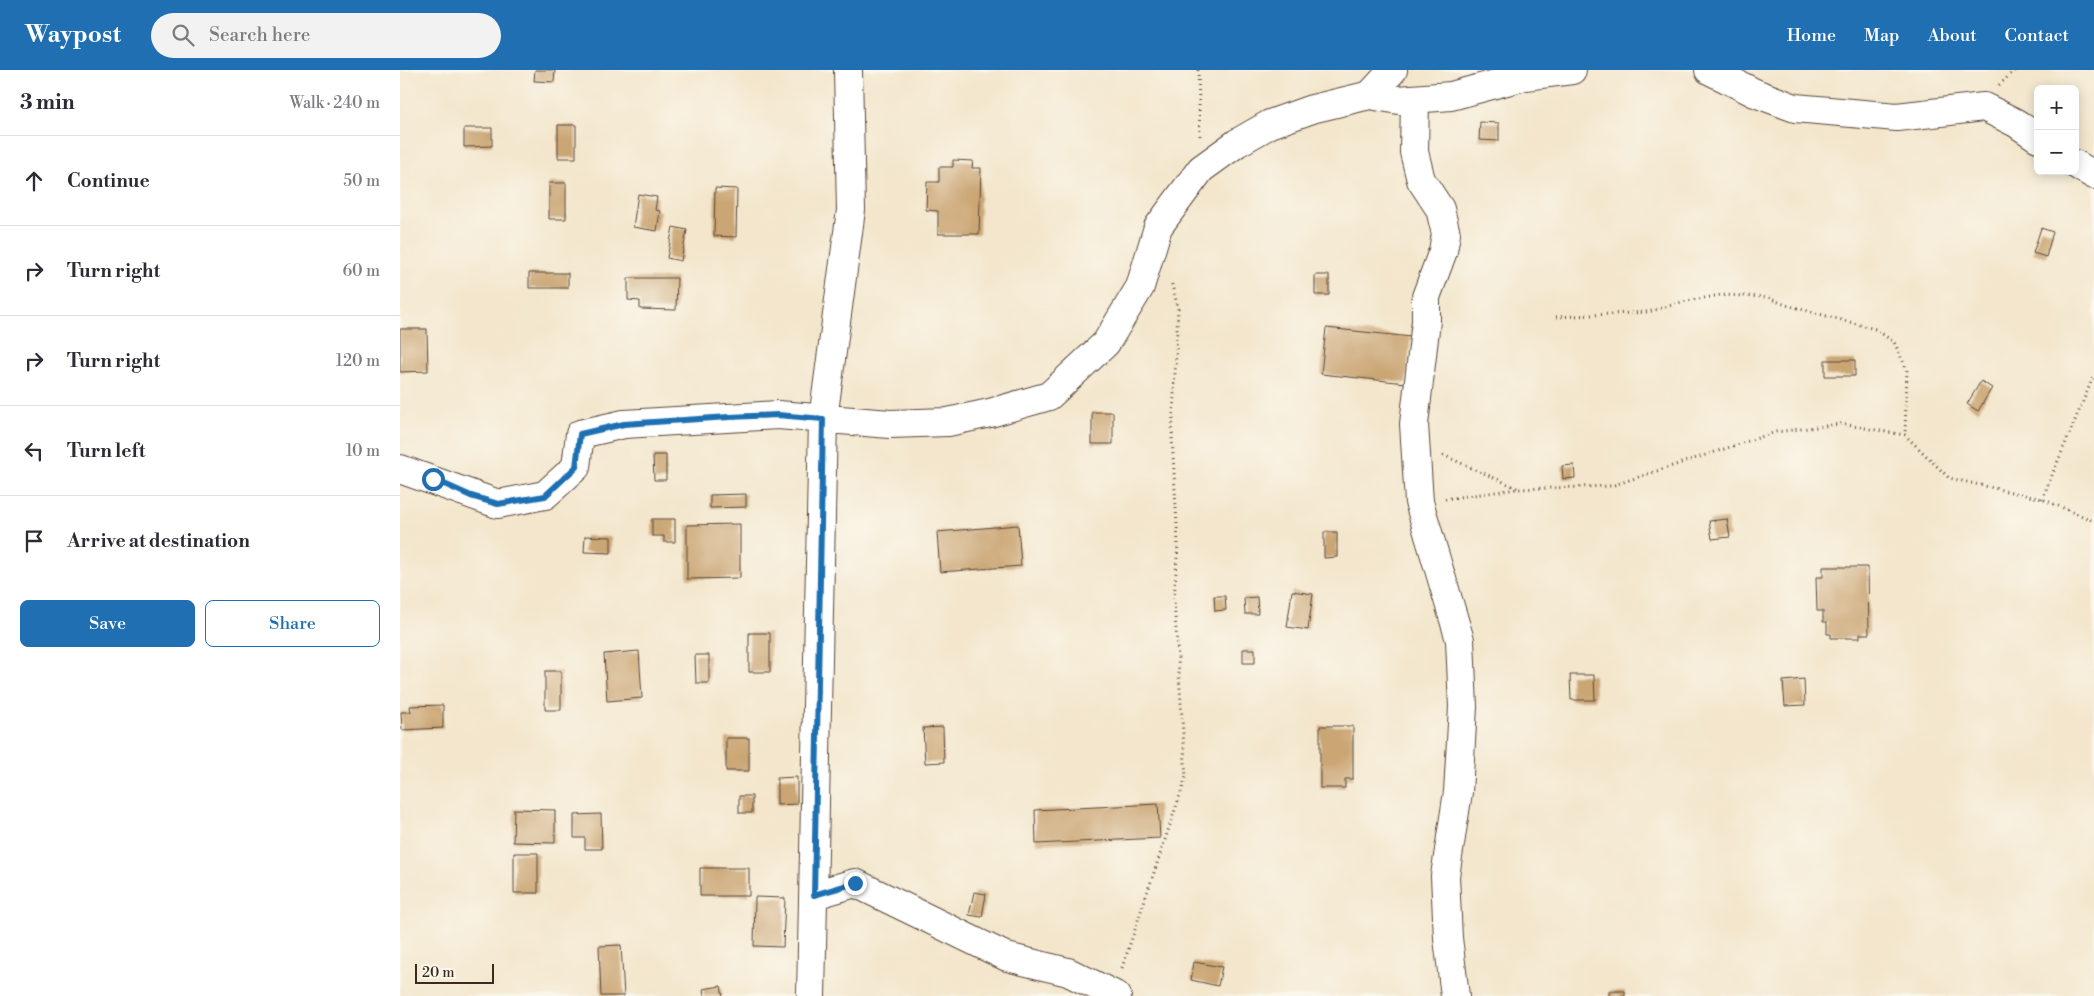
<!DOCTYPE html>
<html lang="en">
<head>
<meta charset="utf-8">
<style>
	body { margin:0; font-family:"Libre Bodoni",serif; background:#f2f2f3; color:#2b2b33 }
	.controls { position:absolute; right:15px; top:15px; display:grid; overflow:hidden; border-radius:8px; box-shadow:0 2px 12px #0003 }
	.controls button { width:45px; height:45px; display:grid; place-items:center; padding:0; border:0; border-bottom:1px solid #e1e1e2; background:#fff; color:#2b2b33; font:25px sans-serif }
	.scale { position:absolute; left:15px; bottom:12px; width:79px; box-sizing:border-box; padding-left:5px; border:2px solid #3b2a1e; border-top:0; font-size:14px; line-height:18px; white-space:nowrap; color:#3b2a1e; -webkit-text-stroke:4px #fbf7ec; paint-order:stroke }
	.stop { position:absolute; width:15px; height:15px; margin:-11px; border:4px solid #1f6fb2; border-radius:50%; background:#fff }
	.stop.end { background:#1f6fb2; border-color:#fff; box-shadow:0 1px 5px #0008 }
	.list { margin:0; padding:0; list-style:none }
	h2 { display:flex; justify-content:space-between; align-items:center; height:65px; margin:0; padding:0 20px; font-size:21px }
	h2 small { font-size:16px; font-weight:400; color:#7c7c81 }
	.list li { display:grid; grid-template-columns:32px 1fr auto; gap:15px; align-items:center; box-sizing:border-box; height:90px; padding:0 20px; border-top:1px solid #e1e1e2 }
	.list b { display:block; font-size:19px; white-space:nowrap }
	.list em { font-size:16px; font-style:normal; color:#7c7c81 }
	.actions { display:flex; gap:10px; padding:15px 20px }
	.actions a { flex:1; padding:11px 0; border:1px solid #1f6fb2; border-radius:8px; text-align:center; font-size:18px; color:#1f6fb2 }
	.actions .main { background:#1f6fb2; color:#fff }
	.icon { flex:none; width:28px; height:28px; fill:none; stroke:currentColor; stroke-width:2; stroke-linecap:round; stroke-linejoin:round }
	.map { position:relative; flex:none; width:1694px; height:926px; overflow:hidden }
	header { display:flex; align-items:center; gap:30px; box-sizing:border-box; height:70px; padding:0 25px; background:#1f6fb2; color:#fff }
	header strong { font-size:24px }
	nav { display:flex; gap:28px; margin-inline-start:auto; font-size:18px }
	.search { width:350px; height:45px; background:#f2f2f3; display:flex; align-items:center; gap:12px; box-sizing:border-box; padding:0 18px; border-radius:28px; color:#7c7c81; font-size:19px }
	main { display:flex }
	aside { flex:1; background:#fff }
	.map>svg:first-child { display:block }
</style>
</head>
<body>
<header>
<strong>Waypost</strong>
<div class="search"><svg class="icon" aria-label="search" viewBox="0 0 24 24"><circle cx="10" cy="10" r="6"/><path d="M15 15l6 6"/></svg>Search here</div>
<nav><a>Home</a><a>Map</a><a>About</a><a>Contact</a></nav>
</header>
<main>
<aside>
<h2>3 min<small>Walk · 240 m</small></h2>
<ul class="list">
<li><svg class="icon" aria-label="ahead" viewBox="0 0 24 24"><path d="M12 20V5M6 11l6-6 6 6"/></svg><div><b>Continue</b></div><em>50 m</em></li>
<li><svg class="icon" aria-label="right" viewBox="0 0 24 24"><path d="M7 20v-9h11M14 6l5 5-5 5"/></svg><div><b>Turn right</b></div><em>60 m</em></li>
<li><svg class="icon" aria-label="right" viewBox="0 0 24 24"><path d="M7 20v-9h11M14 6l5 5-5 5"/></svg><div><b>Turn right</b></div><em>120 m</em></li>
<li><svg class="icon" aria-label="left" viewBox="0 0 24 24"><path d="M17 20v-9H6M10 6l-5 5 5 5"/></svg><div><b>Turn left</b></div><em>10 m</em></li>
<li><svg class="icon" aria-label="arrive" viewBox="0 0 24 24"><path d="M6 21V4h12l-3 4 3 4H6"/></svg><div><b>Arrive at destination</b></div></li>
</ul>
<div class="actions"><a class="main">Save</a><a>Share</a></div>
</aside>
<div class="map">
<svg width="1694" height="926" viewBox="0 0 1694 926">
	<rect width="100%" height="100%" fill="#fbf7ec"/>
	<filter id="ink" filterUnits="userSpaceOnUse"><feTurbulence type="fractalNoise" baseFrequency=".02" numOctaves="2"/><feDisplacementMap in="SourceGraphic" scale="10" xChannelSelector="R" yChannelSelector="G"/><feConvolveMatrix kernelMatrix="1 2 1 2 8 2 1 2 1" color-interpolation-filters="sRGB"/></filter>
	<filter id="wash" filterUnits="userSpaceOnUse"><feTurbulence type="fractalNoise" baseFrequency=".0096" numOctaves="4" result="noise"/><feDisplacementMap in="SourceGraphic" scale="20" xChannelSelector="R" yChannelSelector="G"/><feGaussianBlur stdDeviation="1.12" result="paint"/><feColorMatrix in="noise" values="0 0 0 0 0 0 0 0 0 0 0 0 0 0 0 0 0 1.4 0 .05"/><feComposite in="paint" operator="in"/></filter>
	<g filter="url(#wash)">
		<rect width="100%" height="100%" fill="#f3e6cc"/>
		<g id="blocks">
			<path fill="#cba675" d="M135,0H155L154,12L134,11Z
				M1080,52L1099,53V71L1079,70Z
				M158,55H176V88H158Z
				M64,58H92V76L64,77Z
				M553,90L573,91L572,98H581L579,164H538V141L526,140L527,112H539V97H553Z
				M149,113H166V149H149Z
				M315,118L337,119L336,167L314,166Z
				M238,124L257,127L255,140L260,141L257,161L233,157Z
				M273,157L287,160L281,191L267,188Z
				M1641,158L1653,162L1646,187L1633,183Z
				M129,203H168V218H129Z
				M915,205H929V225H915Z
				M228,208H277L276,240L240,239V231L228,230Z
				M926,258L1011,267L1006,313L921,304Z
				M0,259H27L28,301L0,302Z
				M1425,290H1455V306H1425Z
				M1581,311L1592,318L1578,341L1567,334Z
				M692,342H713V374H692Z
				M253,385H266V410H254Z
				M1174,395L1175,408L1163,409L1162,396Z
				M346,424V437L310,438V425Z
				M252,449H275V472H264V466H252Z
				M1327,449L1330,467L1312,469L1309,451Z
				M340,454V508L287,509V455Z
				M618,455L621,496L540,502L537,462Z
				M924,462H937V487L924,488Z
				M185,466L211,467V483L184,482Z
				M1423,497H1468L1469,564H1460V568H1431V564H1427V552H1423V541H1417L1416,507H1423Z
				M892,521L913,524L908,560L887,557Z
				M814,526H825L826,540L815,541Z
				M857,527L858,544H845L844,528Z
				M349,563H370V602H349Z
				M843,579H855V593H843Z
				M239,581L242,628L207,631L204,584Z
				M295,585H309V613H296Z
				M145,601H161V640H145Z
				M1170,605H1194L1195,630H1171Z
				M1404,609L1405,635L1385,636L1383,611Z
				M43,635V658L2,660L1,642H11L10,636Z
				M920,656H953V709H945V718H920Z
				M543,657L544,692L525,693L523,658Z
				M326,668H349V701H326Z
				M397,707V734L377,735V708Z
				M339,726H352V743H339Z
				M758,734L760,768L636,774L635,740Z
				M114,739L155,740V773L113,772Z
				M201,744L202,779H185V768H174V745Z
				M114,783H138V823H114Z
				M300,798H349V826H300Z
				M574,822L586,824L582,847L569,845Z
				M355,827L385,828L383,877L354,876Z
				M221,875L224,926H201L199,876Z
				M794,892L822,897L818,916L791,910Z
				M321,916L323,926H304L303,919Z
				M1209,921H1225V926H1209Z"/>
		</g>
	</g>
	<g filter="url(#ink)">
		<use href="#blocks" fill-opacity="0" stroke="#574638" stroke-width="1"/>
		<g fill="none" stroke-linecap="round" stroke-linejoin="round">
			<g stroke="#574638" stroke-width="30">
				<path id="minor" d="M1309,0L1355,23L1395,38L1497,47L1584,37L1616,53L1638,68
					M970,25L999,30L1051,26L1125,6L1172,0
					M1015,30L1014,82L1021,110L1040,139L1046,164L1043,181L1026,227V251L1014,354L1019,432L1060,570L1063,637L1058,722L1045,806L1048,868L1055,926
					M1675,94L1694,105
					M0,399L98,434L145,425L176,397L180,364L224,354L378,345L490,354L548,352L590,343L649,326L706,273L740,217L758,157L801,99L837,73L870,54L912,39L970,25L993,0
					M414,825L455,813L607,887L668,902L717,926
					M411,926L423,349L451,140L448,0"/>
			</g>
			<path stroke="#574638" stroke-width="3" stroke-dasharray="1 4" stroke-linecap="butt" d="M798,0L800,66
				M1599,15L1615,0
				M1156,247L1248,242L1282,232L1321,225L1366,227L1386,235L1475,259L1494,272L1507,300L1505,365
				M1043,385L1117,418
				M1045,429L1117,419L1211,416L1376,362L1441,354L1505,365L1549,408L1642,429L1694,451
				M1642,429L1694,305
				M722,898L786,707L774,530L778,473L772,367L778,238L771,211"/>
			<use href="#minor" stroke="#fff" stroke-width="28"/>
		</g>
	</g>
	<g fill="none" stroke-linecap="round" stroke-linejoin="round" filter="url(#ink)">
		<path stroke="#1f6fb2" stroke-width="6" d="M33,409L71,426L98,434L145,426L176,397L180,364L224,354L329,347L378,345L423,349L414,825L455,813"/>
	</g>
</svg>
<div class="controls">
<button>+</button>
<button>−</button>
</div>
<div class="scale">20 m</div>
<div class="stop" style="left:33px;top:409px"></div>
<div class="stop end" style="left:455px;top:813px"></div>
</div>
</main>
</body>
</html>
